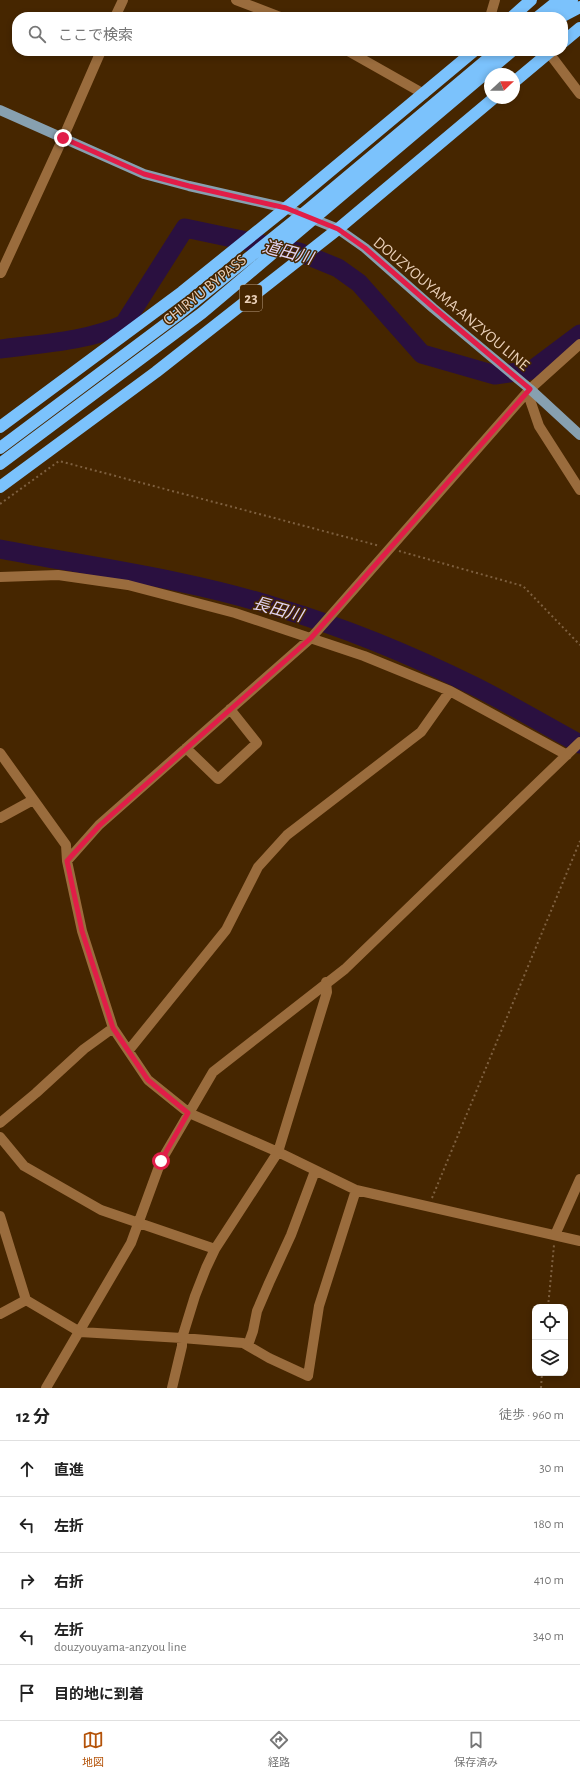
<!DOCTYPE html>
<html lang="ja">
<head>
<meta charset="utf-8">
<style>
	body { margin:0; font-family:"Alegreya Sans","Noto Sans JP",sans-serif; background:#f2f2f2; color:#222 }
	.controls { position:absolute; right:12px; bottom:12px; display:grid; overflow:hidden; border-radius:8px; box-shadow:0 2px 6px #0003 }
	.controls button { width:36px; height:36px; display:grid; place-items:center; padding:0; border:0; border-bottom:1px solid #e0e0e0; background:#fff; color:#222; font:20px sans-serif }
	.compass { position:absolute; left:484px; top:68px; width:36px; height:36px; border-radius:50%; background:#fff; box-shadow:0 2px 6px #0003; rotate:68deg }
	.stop { position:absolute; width:12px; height:12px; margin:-9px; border:3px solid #e11d48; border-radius:50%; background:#fff }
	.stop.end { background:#e11d48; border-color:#fff; box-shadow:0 1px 4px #0008 }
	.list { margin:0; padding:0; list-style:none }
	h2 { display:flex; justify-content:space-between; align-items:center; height:52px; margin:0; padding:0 16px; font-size:17px }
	h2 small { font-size:13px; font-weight:400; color:#767676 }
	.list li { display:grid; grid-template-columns:26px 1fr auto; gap:12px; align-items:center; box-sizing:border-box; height:56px; padding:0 16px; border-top:1px solid #e0e0e0 }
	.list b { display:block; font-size:15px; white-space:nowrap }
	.list p { margin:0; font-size:13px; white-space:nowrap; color:#767676 }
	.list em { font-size:13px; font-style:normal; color:#767676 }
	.icon { flex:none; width:22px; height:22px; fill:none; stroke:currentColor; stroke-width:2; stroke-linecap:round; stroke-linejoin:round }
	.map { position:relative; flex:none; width:580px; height:1388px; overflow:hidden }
	.search { position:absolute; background:#fff; box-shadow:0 2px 6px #0003; left:12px; right:12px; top:12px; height:44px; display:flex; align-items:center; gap:10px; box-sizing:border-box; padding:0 14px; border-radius:16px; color:#767676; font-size:15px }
	.sheet { height:332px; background:#fff }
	nav { display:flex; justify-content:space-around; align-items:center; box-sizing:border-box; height:56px; border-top:1px solid #e0e0e0; background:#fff; font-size:11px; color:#767676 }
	nav a { display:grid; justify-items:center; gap:2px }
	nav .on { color:#b45309 }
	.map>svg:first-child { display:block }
</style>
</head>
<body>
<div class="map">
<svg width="580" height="1388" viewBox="0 0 580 1388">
	<rect width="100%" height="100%" fill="#462600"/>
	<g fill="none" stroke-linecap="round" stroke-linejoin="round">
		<path stroke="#2a1040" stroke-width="19" d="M0,349C39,344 90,341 124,324L185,228L299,252L338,268L359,283L422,354L495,375L532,370L580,334
			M0,549C93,567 188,579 279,608C346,628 411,655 474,686C510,704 545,725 580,744"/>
		<path stroke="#7e603f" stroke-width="2" stroke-dasharray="2 3" stroke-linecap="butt" d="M0,504L59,461L380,546
			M399,551L523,586L580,645
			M432,1198L580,841
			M548,1307L554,1245
			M541,1388L542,1373"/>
		<path stroke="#9a6c3d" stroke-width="10" d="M236,0L280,17
			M115,17L123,0
			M490,17L495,0
			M348,51L424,94
			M549,53L580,94
			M1,273L63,138L101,51
			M528,394L539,426L580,490
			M0,577L58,575L128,585L235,613L364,656L450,691L567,755
			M186,748L218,779L257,743L230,709
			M0,753L66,845L67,861L82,931L113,1028L148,1080L189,1113L278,1152L356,1190L580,1241
			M0,818L33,800
			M67,861L99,825L311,638L530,389L580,344
			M129,1050L226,930L258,867L287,835L421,732L450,691
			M0,1123L36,1093L84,1049L113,1028
			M0,1137L24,1166L101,1210L215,1249
			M0,1216L26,1300L80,1332L182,1338L243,1343L269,1358L308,1376L319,1306L356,1190
			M555,1235L580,1179
			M0,1314L26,1300
			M248,1345L253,1331L257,1311L269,1283L291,1235L315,1171
			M46,1388L131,1243L161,1161L213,1072L345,969L580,742
			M172,1388L182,1346V1338L195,1296L206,1268L215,1249L278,1152L327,992L326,982"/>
		<path stroke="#87a0b0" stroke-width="10" d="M0,110L144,174L189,186L286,208L338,229L365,248L433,308L530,389L580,435"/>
		<path stroke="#7bc2fc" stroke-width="12" d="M512,17L531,0
			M538,17L559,0
			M552,17L572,0
			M561,17L580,7
			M563,42L580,28
			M514,82L551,51
			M0,427L182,292L286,208L474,51
			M0,448L175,317L309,209L497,51
			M0,464L202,313L512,51
			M0,487L156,372L338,229L494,98"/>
	</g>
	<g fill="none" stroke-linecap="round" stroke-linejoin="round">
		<path stroke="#e11d48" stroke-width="5" d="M63,138L144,174L189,186L286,208L338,229L365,248L434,308L530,389L311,638L99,826L67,861L82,931L113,1028L148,1080L188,1113L161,1161"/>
	</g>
	<g text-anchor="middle" stroke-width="3" stroke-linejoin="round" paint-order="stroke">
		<rect fill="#462600" stroke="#b89c80" stroke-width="1" x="240" y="285" width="22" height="26" rx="3"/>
		<g font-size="15" font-weight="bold" fill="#e9cfb7">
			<text x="251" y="303">23</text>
		</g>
		<g font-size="16" fill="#e9cfb7" stroke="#462600">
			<text transform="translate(204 289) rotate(-39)" y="6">CHIRYU BYPASS</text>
			<text transform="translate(452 303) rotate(40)" y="6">DOUZYOUYAMA-ANZYOU LINE</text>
		</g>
		<g font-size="17" font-style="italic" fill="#e2d4f4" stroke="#462600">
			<text transform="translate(288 252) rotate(15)" y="6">道田川</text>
			<text transform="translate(278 609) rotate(16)" y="6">長田川</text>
		</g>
	</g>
</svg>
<div class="controls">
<button><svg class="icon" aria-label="locate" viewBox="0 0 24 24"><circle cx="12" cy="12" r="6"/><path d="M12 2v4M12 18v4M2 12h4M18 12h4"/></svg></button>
<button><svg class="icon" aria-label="layers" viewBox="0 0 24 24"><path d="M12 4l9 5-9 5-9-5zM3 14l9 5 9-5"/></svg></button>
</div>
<svg class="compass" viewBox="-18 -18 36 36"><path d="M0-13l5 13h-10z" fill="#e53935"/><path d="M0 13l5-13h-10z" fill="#767676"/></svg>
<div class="stop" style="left:161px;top:1161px"></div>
<div class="stop end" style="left:63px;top:138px"></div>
<div class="search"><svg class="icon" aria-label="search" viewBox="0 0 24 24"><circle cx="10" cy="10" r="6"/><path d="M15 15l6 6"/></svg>ここで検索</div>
</div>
<section class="sheet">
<h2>12 分<small>徒歩 · 960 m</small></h2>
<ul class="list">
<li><svg class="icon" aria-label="ahead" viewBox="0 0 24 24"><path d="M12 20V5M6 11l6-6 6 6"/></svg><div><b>直進</b></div><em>30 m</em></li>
<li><svg class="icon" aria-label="left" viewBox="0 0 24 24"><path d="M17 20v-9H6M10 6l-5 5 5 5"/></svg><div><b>左折</b></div><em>180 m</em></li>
<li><svg class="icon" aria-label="right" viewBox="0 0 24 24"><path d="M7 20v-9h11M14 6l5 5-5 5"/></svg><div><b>右折</b></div><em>410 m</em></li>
<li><svg class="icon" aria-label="left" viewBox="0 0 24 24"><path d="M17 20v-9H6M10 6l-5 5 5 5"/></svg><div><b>左折</b><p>douzyouyama-anzyou line</p></div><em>340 m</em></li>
<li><svg class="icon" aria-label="arrive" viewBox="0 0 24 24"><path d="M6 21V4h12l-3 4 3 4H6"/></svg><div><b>目的地に到着</b></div></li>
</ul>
</section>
<nav>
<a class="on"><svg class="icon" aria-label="map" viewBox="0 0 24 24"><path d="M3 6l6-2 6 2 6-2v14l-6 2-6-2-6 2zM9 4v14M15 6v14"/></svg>地図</a>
<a><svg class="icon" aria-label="directions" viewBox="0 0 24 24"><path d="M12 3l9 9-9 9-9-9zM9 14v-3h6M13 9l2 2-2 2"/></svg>経路</a>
<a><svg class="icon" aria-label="saved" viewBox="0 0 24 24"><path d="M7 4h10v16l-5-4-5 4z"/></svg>保存済み</a>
</nav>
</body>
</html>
